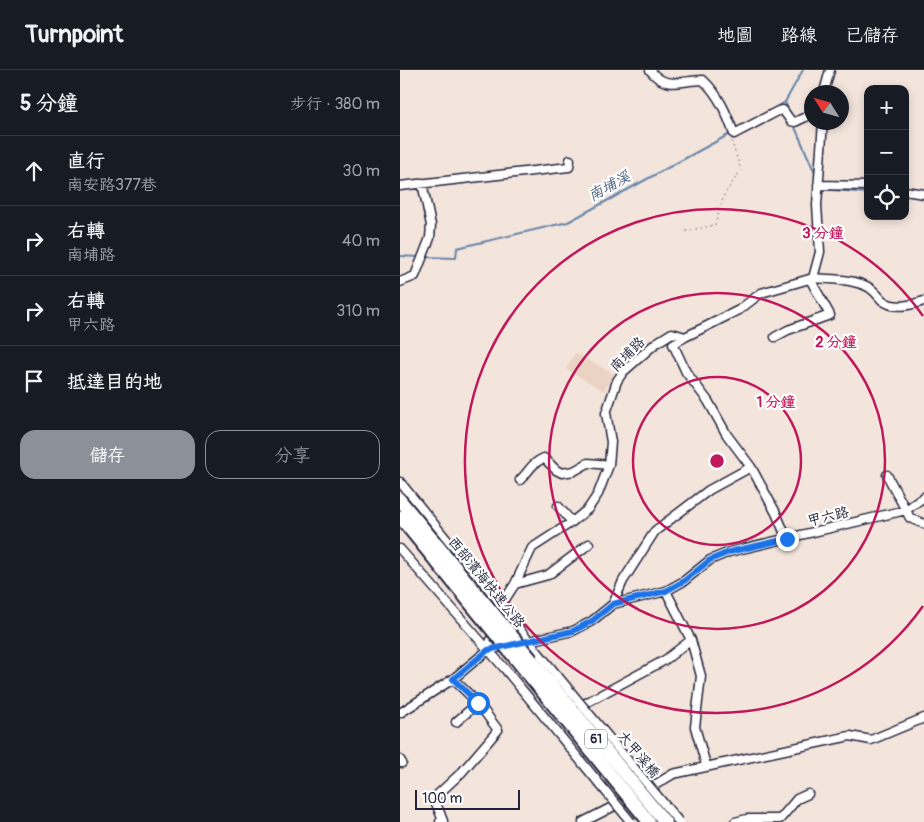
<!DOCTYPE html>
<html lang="zh-TW">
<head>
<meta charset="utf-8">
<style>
	body { margin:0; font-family:Pangolin,"LXGW WenKai TC",sans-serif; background:#242831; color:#f1f3f6 }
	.controls { position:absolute; right:15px; top:15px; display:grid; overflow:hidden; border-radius:10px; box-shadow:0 2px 8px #0003 }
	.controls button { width:45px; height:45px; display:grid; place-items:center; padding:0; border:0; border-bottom:1px solid #363941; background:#171b24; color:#f1f3f6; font:25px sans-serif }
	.compass { position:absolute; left:404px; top:15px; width:45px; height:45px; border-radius:50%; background:#171b24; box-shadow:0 2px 8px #0003; rotate:307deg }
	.scale { position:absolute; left:15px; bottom:12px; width:105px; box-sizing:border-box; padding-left:5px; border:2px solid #22223b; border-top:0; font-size:14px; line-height:18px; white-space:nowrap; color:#22223b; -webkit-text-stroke:4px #fff; paint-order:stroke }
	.stop { position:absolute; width:15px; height:15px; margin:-11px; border:4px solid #1a73e8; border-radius:50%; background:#fff }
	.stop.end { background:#1a73e8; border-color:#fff; box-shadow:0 1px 5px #0008 }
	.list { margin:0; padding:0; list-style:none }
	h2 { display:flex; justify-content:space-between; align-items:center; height:65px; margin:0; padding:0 20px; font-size:21px }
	h2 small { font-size:16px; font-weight:400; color:#9ea1a6 }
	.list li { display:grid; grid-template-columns:32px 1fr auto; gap:15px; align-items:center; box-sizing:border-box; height:70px; padding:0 20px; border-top:1px solid #363941 }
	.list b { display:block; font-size:19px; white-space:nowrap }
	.list p { margin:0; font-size:16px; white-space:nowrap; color:#9ea1a6 }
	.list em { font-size:16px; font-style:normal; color:#9ea1a6 }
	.actions { display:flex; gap:10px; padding:15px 20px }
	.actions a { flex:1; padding:11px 0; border:1px solid #8c9099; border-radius:15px; text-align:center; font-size:18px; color:#8c9099 }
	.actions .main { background:#8c9099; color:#fff }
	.icon { flex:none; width:28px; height:28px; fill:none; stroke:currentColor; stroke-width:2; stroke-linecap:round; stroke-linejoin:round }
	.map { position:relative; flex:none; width:524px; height:752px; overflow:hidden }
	header { display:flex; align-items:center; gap:30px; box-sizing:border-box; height:70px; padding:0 25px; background:#171b24; border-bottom:1px solid #363941 }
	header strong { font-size:24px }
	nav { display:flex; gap:28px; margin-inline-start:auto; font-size:18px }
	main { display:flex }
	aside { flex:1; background:#171b24 }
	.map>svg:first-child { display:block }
</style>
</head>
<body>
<header>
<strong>Turnpoint</strong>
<nav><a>地圖</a><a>路線</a><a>已儲存</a></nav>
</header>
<main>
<aside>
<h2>5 分鐘<small>步行 · 380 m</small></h2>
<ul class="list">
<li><svg class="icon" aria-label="ahead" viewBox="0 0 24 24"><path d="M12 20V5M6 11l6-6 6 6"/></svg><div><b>直行</b><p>南安路377巷</p></div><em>30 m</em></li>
<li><svg class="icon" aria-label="right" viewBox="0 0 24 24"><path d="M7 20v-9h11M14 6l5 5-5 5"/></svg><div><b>右轉</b><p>南埔路</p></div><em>40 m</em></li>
<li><svg class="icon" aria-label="right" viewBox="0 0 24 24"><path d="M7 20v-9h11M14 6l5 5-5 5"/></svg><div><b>右轉</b><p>甲六路</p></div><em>310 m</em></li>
<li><svg class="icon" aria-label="arrive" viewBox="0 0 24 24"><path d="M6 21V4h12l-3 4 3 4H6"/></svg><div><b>抵達目的地</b></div></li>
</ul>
<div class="actions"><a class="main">儲存</a><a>分享</a></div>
</aside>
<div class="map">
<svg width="524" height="752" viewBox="0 0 524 752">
	<rect width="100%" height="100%" fill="#f3e5dc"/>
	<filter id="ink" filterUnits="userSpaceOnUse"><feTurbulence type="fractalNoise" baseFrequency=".02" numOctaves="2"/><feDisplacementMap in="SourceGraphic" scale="10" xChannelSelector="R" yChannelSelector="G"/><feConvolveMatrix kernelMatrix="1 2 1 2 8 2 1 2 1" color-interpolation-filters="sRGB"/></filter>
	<g filter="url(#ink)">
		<path fill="#ebd3c3" d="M175,283L214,304L204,321L166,299Z"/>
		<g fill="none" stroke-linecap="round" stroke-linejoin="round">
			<path stroke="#6686a9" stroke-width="2" d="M385,32L390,43
				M365,44L385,32L403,0
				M394,55L415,103V111
				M420,119L468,123
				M505,125L512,126
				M0,186L19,187
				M26,187L56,188L57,178L168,152L330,64"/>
			<g stroke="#22223b" stroke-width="11">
				<path id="minor" d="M250,0C266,21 281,10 303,10C319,25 327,44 334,64L378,41L383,40L391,51L395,52L412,44
					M424,22L430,0
					M418,115L468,116
					M0,116L169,97L170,90
					M505,121L524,124
					M413,208C430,209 448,209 464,215C473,218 476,224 482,230C494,240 511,235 524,231
					M0,212L15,206L30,168L31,155L22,113
					M285,267L273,274L286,302L308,331L327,365L351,397L376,443L387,469
					M375,267L388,260L430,245L410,209
					M487,405L510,448L524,454
					M120,410C130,401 130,394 144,388L156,400L162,403L174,401L188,393L209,395
					M0,412L141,586
					M158,436L172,452
					M0,479L105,599
					M115,514L148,505L189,474
					M266,521L291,570L301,606L295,657L306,695
					M213,534L223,511L255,461L309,420L351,397
					M88,580L173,561L192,551L213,534L266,521L284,511L310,490L329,482L506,440L524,427
					M182,635L265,590L291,570
					M0,643L53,609L88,580L100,537L115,514L132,478L172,452L188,439L198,424L209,395L211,372L206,343L217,311L223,302L256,273L272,263L285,267L339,240L361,223L413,208L420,182L417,135L423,52
					M56,652L78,633
					M0,690L2,693
					M245,721L273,704L450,666L471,670L524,648
					M40,752L43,751L34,728L62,702L98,660L78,633L53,609
					M183,752L232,727
					M335,752L347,749H380L397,729L408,724"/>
			</g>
			<path stroke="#22223b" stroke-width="1" stroke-dasharray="1 4" stroke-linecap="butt" d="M286,161L315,155L324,125L341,100L331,70"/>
			<use href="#minor" stroke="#fff" stroke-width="8"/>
			<g stroke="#22223b" stroke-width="11" stroke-linecap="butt">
				<path id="minor-bridge" d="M141,586L279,752
					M105,599L231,752"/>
			</g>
			<g stroke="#22223b" stroke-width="16" stroke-linecap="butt">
				<path id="highway-bridge" d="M0,430L265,752
					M0,447L249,752"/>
			</g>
			<use href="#minor-bridge" stroke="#fff" stroke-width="8"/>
			<use href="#highway-bridge" stroke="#fff" stroke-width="12"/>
		</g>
	</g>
	<g fill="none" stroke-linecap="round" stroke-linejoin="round" filter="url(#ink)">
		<path stroke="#1a73e8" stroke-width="6" d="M78,633L53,609L88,580L173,561L192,551L213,534L266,521L284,511L310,490L329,482L387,469"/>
	</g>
	<g fill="none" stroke="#c2185b" stroke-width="2.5">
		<circle cx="317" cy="391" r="84"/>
		<circle cx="317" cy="391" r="168"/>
		<path d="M523 536A252 252 0 1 1 523 246"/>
	</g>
	<g text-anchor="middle" stroke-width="4.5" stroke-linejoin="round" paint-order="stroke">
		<rect fill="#fff" stroke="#646476" stroke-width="1" x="185" y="659.5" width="22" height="19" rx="4"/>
		<g font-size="12" font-weight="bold" fill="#22223b">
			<text x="196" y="673">61</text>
		</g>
		<g font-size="14" fill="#22223b" stroke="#fff">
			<text transform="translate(227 284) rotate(-45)" y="5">南埔路</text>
			<text transform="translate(428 446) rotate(-14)" y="5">甲六路</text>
			<text transform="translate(87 512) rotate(51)" y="5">西部濱海快速公路</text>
			<text transform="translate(239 684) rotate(50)" y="5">大甲溪橋</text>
		</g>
		<g font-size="15" font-style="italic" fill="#4a5c7b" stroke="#fff">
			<text transform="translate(209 116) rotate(-29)" y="5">南埔溪</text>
		</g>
	</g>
	<circle cx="317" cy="391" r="8" fill="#c2185b" stroke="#fff" stroke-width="2.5"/>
	<g font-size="15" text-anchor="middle" font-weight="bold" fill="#c2185b" stroke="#fff" stroke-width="4.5" stroke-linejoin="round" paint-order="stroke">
		<text x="423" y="168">3 分鐘</text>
		<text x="436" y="277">2 分鐘</text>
		<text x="376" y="337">1 分鐘</text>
	</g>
</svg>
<div class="controls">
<button>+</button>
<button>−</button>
<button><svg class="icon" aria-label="locate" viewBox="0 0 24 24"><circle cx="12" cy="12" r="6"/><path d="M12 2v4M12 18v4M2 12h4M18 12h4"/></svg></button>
</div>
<svg class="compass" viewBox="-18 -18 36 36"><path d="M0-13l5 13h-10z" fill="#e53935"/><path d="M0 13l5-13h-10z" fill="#9ea1a6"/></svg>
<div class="scale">100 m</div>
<div class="stop" style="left:78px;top:633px"></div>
<div class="stop end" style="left:387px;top:469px"></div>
</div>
</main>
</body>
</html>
